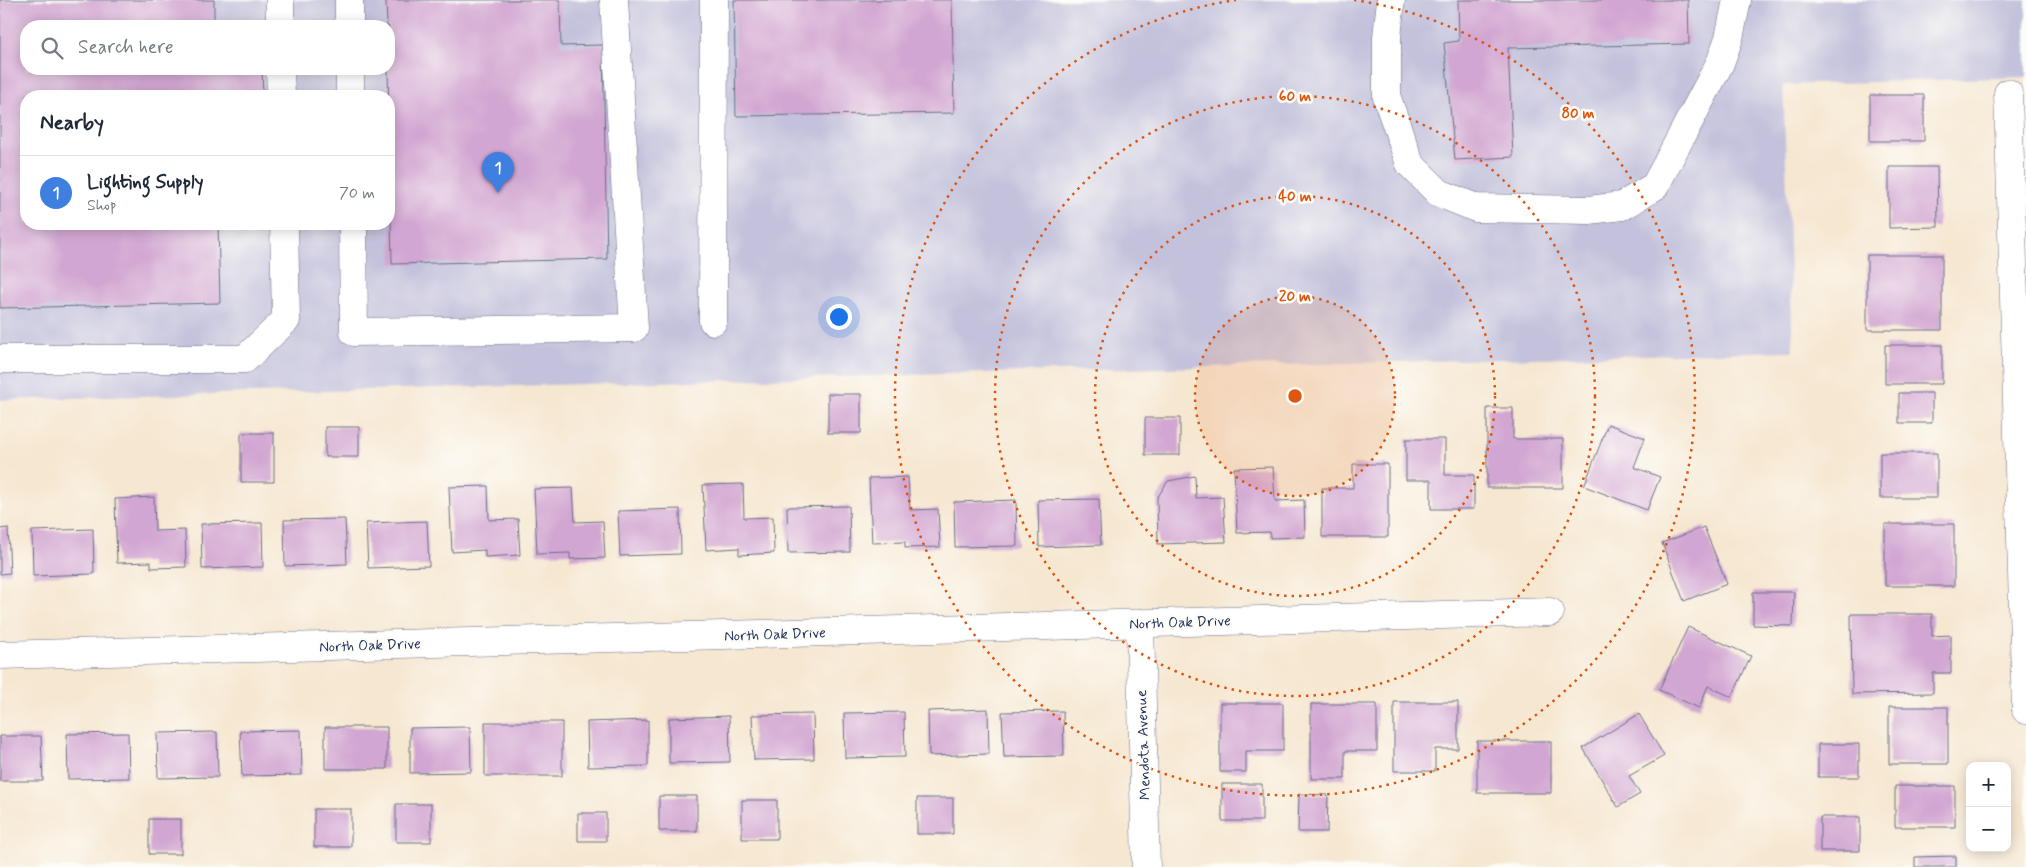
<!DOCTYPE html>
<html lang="en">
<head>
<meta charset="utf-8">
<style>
	body { margin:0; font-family:Mynerve,sans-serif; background:#f2f2f3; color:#1f2937 }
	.controls { position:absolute; right:15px; bottom:15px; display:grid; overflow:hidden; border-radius:10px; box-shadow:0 2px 12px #0003 }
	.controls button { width:45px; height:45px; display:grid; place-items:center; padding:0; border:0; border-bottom:1px solid #e0e1e3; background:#fff; color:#1f2937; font:25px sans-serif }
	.you { position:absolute; left:838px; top:316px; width:18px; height:18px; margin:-12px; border:4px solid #fff; border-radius:50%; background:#1a73e8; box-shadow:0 0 0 8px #1a73e833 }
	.badge { display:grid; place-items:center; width:32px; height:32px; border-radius:50%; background:#ea580c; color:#fff; font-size:16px; font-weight:700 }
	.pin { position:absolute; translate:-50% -41px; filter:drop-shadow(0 1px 2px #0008) }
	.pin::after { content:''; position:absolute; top:26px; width:18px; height:15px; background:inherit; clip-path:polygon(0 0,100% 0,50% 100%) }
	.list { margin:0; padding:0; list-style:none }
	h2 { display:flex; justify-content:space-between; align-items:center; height:65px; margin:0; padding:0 20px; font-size:21px }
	h2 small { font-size:16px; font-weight:400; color:#747a83 }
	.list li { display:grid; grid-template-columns:32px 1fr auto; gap:15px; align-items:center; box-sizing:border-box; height:75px; padding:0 20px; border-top:1px solid #e0e1e3 }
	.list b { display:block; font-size:19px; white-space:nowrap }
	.list p { margin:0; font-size:16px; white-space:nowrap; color:#747a83 }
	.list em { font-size:16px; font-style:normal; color:#747a83 }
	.icon { flex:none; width:28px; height:28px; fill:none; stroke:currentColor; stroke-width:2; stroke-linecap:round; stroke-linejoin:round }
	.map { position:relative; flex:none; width:2026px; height:867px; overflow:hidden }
	.search { position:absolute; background:#fff; box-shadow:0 2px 12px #0003; left:20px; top:20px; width:375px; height:55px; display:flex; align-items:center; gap:12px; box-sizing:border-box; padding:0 18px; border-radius:20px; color:#747a83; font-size:19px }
	.panel { position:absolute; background:#fff; box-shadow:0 2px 12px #0003; left:20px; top:90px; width:375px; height:140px; border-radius:20px }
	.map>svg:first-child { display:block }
</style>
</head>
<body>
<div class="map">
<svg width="2026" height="867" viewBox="0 0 2026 867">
	<rect width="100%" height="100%" fill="#fdfcf7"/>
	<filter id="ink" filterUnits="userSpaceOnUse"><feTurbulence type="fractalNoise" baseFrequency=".02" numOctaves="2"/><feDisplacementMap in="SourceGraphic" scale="10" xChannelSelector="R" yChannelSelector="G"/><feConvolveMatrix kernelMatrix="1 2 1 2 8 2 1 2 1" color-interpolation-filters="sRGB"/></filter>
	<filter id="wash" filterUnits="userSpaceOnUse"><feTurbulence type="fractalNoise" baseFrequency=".0096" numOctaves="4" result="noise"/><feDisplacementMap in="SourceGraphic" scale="20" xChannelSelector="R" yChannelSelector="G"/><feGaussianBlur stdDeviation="1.12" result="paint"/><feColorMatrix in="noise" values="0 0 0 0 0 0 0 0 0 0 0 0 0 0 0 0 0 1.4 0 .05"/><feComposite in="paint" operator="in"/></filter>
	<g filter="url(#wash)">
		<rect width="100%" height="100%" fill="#f6e7d1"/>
		<path fill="#c3c1db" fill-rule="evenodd" d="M0,0H2026V77L1783,85L1793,351L0,400ZM26,26H389V69H26ZM26,96H389V224H26Z"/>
		<g id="blocks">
			<path fill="#d2a6d2" d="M0,0H214V26H26V69H262L263,96H26V224H218L220,303L0,308Z
				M386,0H560L561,46L603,45L607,259L392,264L388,69L389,26H387Z
				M734,0H952L954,113L736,116Z
				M1458,0H1688L1689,44L1508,48L1513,157L1455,160L1444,43L1459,41Z
				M1870,95H1924V141H1870Z
				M1889,167H1937L1938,227L1889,228Z
				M1867,255H1942V330H1867Z
				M1885,345H1942V384H1885Z
				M1899,393H1932V423H1899Z
				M828,394H861V433H828Z
				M1487,408H1513V439H1563V488H1487Z
				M1145,418H1180V455H1145Z
				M1608,424L1645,438L1634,467L1660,477L1647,510L1584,486Z
				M325,427H359V457H325Z
				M241,433H274V482H241Z
				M1406,439H1445V475H1474V509H1431V480H1406Z
				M1880,453H1937V498H1880Z
				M1353,464H1388V537H1322V488H1353Z
				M1273,467L1275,501L1304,500L1305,537L1270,538V532L1237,533L1234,468Z
				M1195,476L1196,498L1223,497L1226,542L1158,544L1157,498L1168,481Z
				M908,477L910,510L938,509L940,547L905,548V542L872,543L869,478Z
				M743,484L744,518L773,517L774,553L739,555V548L706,550L703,485Z
				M488,486L489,520L518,519L520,555L485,557V550L452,552L449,487Z
				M573,488L575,522L603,521L605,558L570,559V553L537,554L534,489Z
				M154,497L155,531L185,530L186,567L151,568V562L117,563L115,499Z
				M1099,499L1101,545L1039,547L1038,500Z
				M1016,500L1017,546L955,547L954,502Z
				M849,506L850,552L788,553L787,507Z
				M680,509L681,554L620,556L618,511Z
				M345,519L347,564L285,566L284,520Z
				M427,521L429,566L368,568L366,523Z
				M262,523L263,567L202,569L201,524Z
				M1885,524H1954V586H1885Z
				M1704,527L1727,584L1684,601L1662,543Z
				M8,528L10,573L0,574V529Z
				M93,529L94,574L33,576L32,531Z
				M1753,592H1794L1793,626L1753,625Z
				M1851,614H1932V636L1951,635V673H1933V693L1852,694Z
				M1688,627L1751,656L1732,697L1708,686L1699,708L1659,690Z
				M1394,702H1458V749H1435V771H1394Z
				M1220,703H1283V751H1246V772H1220Z
				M1311,704H1377V751H1345V779H1311Z
				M1889,707H1948V764H1889Z
				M988,709L989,754L929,756L928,711Z
				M1063,711L1064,756L1004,757L1002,712Z
				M904,712L905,757L845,758L844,713Z
				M813,714L814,759L754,760L752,715Z
				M1639,714L1664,756L1629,776L1640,794L1618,807L1583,748Z
				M729,716L730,762L669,763V718Z
				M648,720V766L588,767L587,722Z
				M485,722H562V776H485Z
				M325,727H387V769H325Z
				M470,727L471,772L410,773V728Z
				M301,730L302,775L242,776L240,731Z
				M217,732L218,777L158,778L157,733Z
				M128,733L129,778L68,779L67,734Z
				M0,736H41L43,781H0Z
				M1477,741H1551V793H1477Z
				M1818,744H1859V777H1818Z
				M1222,784H1262V821H1222Z
				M1895,786H1955V827H1895Z
				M1299,794L1328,795L1327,832H1298Z
				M659,796H697V831H659Z
				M917,798H953V834H917Z
				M742,800H777V839H742Z
				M396,804H431V842H396Z
				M314,809H351V847H314Z
				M578,813H606V841H578Z
				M1820,817H1860V851H1820Z
				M149,819H181V854H149Z
				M1956,856V867H1915V857Z"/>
		</g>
	</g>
	<g filter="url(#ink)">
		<use href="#blocks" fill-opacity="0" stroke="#686f86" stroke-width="1"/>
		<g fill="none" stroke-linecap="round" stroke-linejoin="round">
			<g stroke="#686f86" stroke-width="29">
				<path id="minor" d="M280,0V26
					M349,0V26
					M1391,0L1387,37V98L1410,164L1439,193L1476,208L1589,210L1622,206L1655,186L1720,63L1729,38L1737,0
					M280,69L281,96
					M350,69V96
					M2008,93L2026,710
					M353,224L354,332L634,328L614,0
					M713,321L714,0
					M0,359H245L286,320L284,224
					M1140,623L1146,867
					M0,655L1550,612"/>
			</g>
			<use href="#minor" stroke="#fff" stroke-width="28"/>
		</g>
	</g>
	<circle cx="1295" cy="396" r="100" fill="#de5710" fill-opacity=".12"/>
	<g fill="none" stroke="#de5710" stroke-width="2.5" stroke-dasharray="2.5 5">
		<circle cx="1295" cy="396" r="100"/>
		<circle cx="1295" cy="396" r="200"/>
		<circle cx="1295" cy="396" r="300"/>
		<path d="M1354 0A400 400 0 1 1 1236 0"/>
	</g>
	<g text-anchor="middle" stroke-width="5" stroke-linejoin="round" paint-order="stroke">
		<g font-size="15" fill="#1b2f5e" stroke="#fdfcf7">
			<text transform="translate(1180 622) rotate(-2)" y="5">North Oak Drive</text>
			<text transform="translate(775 634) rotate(-2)" y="5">North Oak Drive</text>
			<text transform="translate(370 645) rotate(-2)" y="5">North Oak Drive</text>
			<text transform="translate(1143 745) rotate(-92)" y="5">Mendota Avenue</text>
		</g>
	</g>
	<circle cx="1295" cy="396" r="8" fill="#de5710" stroke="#fdfcf7" stroke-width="2.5"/>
	<g font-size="15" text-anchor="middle" font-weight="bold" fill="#de5710" stroke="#fdfcf7" stroke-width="5" stroke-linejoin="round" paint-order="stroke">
		<text x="1295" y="101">60 m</text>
		<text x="1578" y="118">80 m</text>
		<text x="1295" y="201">40 m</text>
		<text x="1295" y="301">20 m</text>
	</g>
</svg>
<div class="controls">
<button>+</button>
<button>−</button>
</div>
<div class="you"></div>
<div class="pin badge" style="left:498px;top:193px;background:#3f7fe0">1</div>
<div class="search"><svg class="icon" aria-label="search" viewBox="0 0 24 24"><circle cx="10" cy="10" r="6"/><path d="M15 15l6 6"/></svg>Search here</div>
<section class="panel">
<h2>Nearby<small></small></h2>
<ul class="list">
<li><span class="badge" style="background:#3f7fe0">1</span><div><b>Lighting Supply</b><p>Shop</p></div><em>70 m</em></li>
</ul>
</section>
</div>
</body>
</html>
